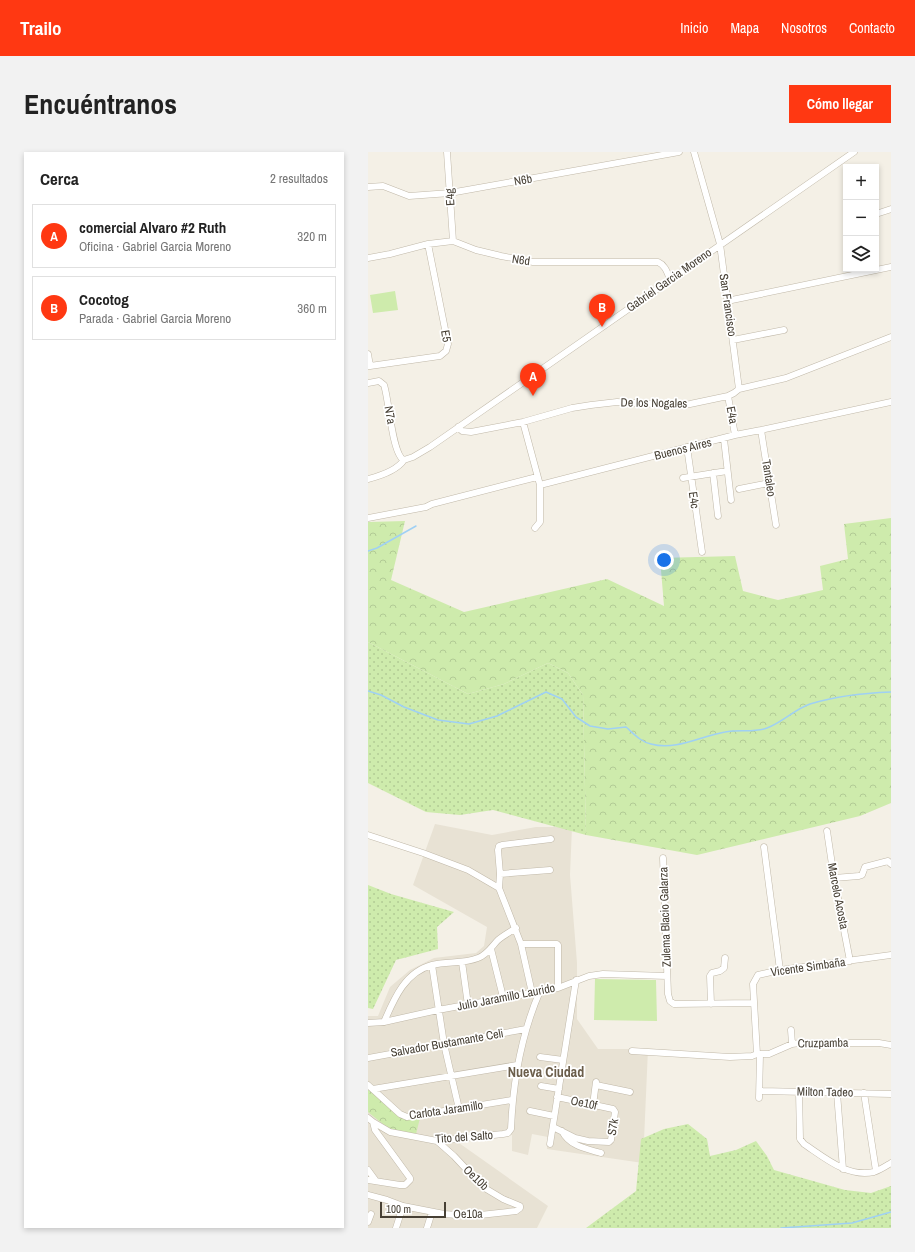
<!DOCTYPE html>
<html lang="es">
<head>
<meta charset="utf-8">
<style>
	body { margin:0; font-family:"Archivo Narrow",sans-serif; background:#f2f2f2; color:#222 }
	.controls { position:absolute; right:12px; top:12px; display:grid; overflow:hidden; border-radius:0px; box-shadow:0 2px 6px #0003 }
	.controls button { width:36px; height:36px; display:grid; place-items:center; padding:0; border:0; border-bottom:1px solid #e0e0e0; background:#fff; color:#222; font:20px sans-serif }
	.scale { position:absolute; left:12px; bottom:10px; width:66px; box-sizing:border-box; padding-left:4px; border:2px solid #474035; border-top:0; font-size:11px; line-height:14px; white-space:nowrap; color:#474035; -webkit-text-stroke:3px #fff; paint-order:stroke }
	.you { position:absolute; left:296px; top:408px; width:14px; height:14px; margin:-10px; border:3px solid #fff; border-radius:50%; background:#1a73e8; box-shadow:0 0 0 6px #1a73e833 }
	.badge { display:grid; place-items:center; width:26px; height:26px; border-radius:50%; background:#ff3812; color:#fff; font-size:13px; font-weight:700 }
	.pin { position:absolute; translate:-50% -33px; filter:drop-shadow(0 1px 2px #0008) }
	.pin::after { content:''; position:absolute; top:21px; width:14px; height:12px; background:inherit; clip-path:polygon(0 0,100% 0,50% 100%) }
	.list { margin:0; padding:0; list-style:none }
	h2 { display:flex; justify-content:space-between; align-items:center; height:52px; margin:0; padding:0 16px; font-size:17px }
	h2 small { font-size:13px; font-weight:400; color:#767676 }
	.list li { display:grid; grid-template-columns:26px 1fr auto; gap:12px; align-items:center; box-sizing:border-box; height:64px; margin:0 8px 8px; padding:0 8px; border:1px solid #e0e0e0; border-radius:0px }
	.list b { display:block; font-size:15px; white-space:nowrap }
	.list p { margin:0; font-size:13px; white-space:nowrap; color:#767676 }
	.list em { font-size:13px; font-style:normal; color:#767676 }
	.icon { flex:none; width:22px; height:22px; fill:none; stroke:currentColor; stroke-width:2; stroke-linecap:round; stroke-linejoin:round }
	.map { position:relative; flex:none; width:523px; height:1076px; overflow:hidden; border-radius:0px }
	header { display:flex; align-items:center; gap:24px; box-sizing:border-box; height:56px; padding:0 20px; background:#ff3812; color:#fff }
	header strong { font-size:19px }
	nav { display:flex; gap:22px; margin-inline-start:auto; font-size:14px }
	.intro { display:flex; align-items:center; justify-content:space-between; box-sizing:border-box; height:96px; padding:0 24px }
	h1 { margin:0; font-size:28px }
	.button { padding:10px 18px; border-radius:0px; background:#ff3812; color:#fff; font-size:14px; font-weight:700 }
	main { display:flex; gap:24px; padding:0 24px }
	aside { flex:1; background:#fff; border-radius:0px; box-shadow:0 2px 6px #0003 }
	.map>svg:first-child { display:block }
</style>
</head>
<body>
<header>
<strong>Trailo</strong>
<nav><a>Inicio</a><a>Mapa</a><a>Nosotros</a><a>Contacto</a></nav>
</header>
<div class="intro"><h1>Encuéntranos</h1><a class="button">Cómo llegar</a></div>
<main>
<aside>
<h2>Cerca<small>2 resultados</small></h2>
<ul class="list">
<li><span class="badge">A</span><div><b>comercial Alvaro #2 Ruth</b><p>Oficina · Gabriel Garcia Moreno</p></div><em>320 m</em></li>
<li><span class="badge">B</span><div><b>Cocotog</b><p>Parada · Gabriel Garcia Moreno</p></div><em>360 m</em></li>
</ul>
</aside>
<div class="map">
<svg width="523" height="1076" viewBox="0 0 523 1076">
	<defs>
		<pattern id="grass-dots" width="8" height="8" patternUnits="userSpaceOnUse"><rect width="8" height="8" fill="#ceebac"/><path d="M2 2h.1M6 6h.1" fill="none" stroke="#b2cb95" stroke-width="1.8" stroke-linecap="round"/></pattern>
		<pattern id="forest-crowns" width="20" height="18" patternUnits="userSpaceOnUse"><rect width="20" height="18" fill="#ceebac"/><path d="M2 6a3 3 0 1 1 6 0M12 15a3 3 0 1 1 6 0" fill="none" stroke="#b2cb95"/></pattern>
	</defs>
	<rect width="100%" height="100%" fill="#f4f0e6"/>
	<path fill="#e8e2d4" d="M67,672L124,683L168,675H204L202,723L209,811V867L230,897H280L275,1011L179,997L180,985L164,982L160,1003L144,999V983L91,991L180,1054L169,1076H0V864H10L22,835L42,818L66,806L108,801L116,794L119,775L45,733Z"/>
	<path fill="url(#grass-dots)" d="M0,490L100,542L136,532L180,511L200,521L215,543L218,683L125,658L92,663L58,660L0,631Z
		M0,733L23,742L86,760L69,775L70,797L28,808L5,857L0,856Z
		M320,972L339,987L342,1004L368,998L388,989L399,1004L406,1018L477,1038L503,1041L523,1034V1076H218L268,1039L273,987L296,977Z"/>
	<path fill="url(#forest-crowns)" d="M523,366V651L492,664L329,703L218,683L215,543L200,521L180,511L136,532L100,542L0,490V370L37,369L23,428L96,460L239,427L296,454L292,406L367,404L375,439L410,448L455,438L452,414L480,407L476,372Z
		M0,936L35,967L52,966L48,982L21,977L0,960Z"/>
	<path fill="#ceebac" d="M27,139L30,158L5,161L2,143Z
		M227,827L288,828L289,869L226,868Z"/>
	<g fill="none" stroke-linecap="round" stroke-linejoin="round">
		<path stroke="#9fd0f4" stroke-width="1.5" d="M0,399L9,396L48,374
			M0,539L13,543L36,555L70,568L101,572L129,564L178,540L194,547L208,565L222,574L240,577L258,575C266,582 273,590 283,592C308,599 333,584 357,580C371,577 386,581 399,576C415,570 427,557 442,552C468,544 496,541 523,540
			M413,1076L484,1071L523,1060"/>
		<g stroke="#c0b8a8" stroke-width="7">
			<path id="minor" d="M79,0L85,89
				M326,0L352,92L371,237
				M0,35L15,34L41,44L82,41L311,0
				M508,62L523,57
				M0,106L22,102L60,92L85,89L108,98L133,104L165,110H290C297,113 299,120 302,127
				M359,149L523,115
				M365,188L416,178
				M0,202L2,214H0
				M2,214L72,204L78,199L80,192L60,92
				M0,231L11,229L16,233C21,247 24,303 36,308
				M360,244L367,283
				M155,270L172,333L367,283L393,278L523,250
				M90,275L94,279L103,280L155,270L204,256L223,253L249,250L307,253L322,252L360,244L366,241L371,237L418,226L523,185
				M393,278L408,373
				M356,287L363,348
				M319,295L334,400
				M36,308L45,305L62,295L486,0
				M345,321L350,364
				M315,326L359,319
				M0,327C12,324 29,318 36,308
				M371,337L401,331
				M0,366L58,355L64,352L169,325
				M167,376L172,370V333
				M459,679L466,726L482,809
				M0,683L55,701L100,718L131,736
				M396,695L412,818
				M295,706L300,842L302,849L306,852L386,851
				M132,722L182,718
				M466,726L491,724L494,723L497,715L520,709L523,712
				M153,792H189L190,793V836
				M123,797L135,845
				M94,810L100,853
				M64,813L76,892L91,957
				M164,841L153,792L131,736L132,722L130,698L131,694L134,693L183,687
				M343,852L342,824L344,821L352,819L356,816L357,806
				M16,870C26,847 37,820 64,813C79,809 95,812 110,806C119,803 124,794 130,788C136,783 142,780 148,776
				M0,871L16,870L70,858L190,836L221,824L235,822L299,824
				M423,878L424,892
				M264,899L362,905L384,904L389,902H401L424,892L432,891H511L523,893
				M389,902L385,832L390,823L412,818L523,803
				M172,905L195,908
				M0,906L158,877
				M0,933L32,962L39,965L144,948
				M228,933L262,940
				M173,934L191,937
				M5,937L149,913
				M392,939L523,942
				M431,940L432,987L436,992C457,1006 480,1026 506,1020C512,1018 518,1014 523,1011
				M469,941L475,1017
				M496,941L508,1019
				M391,946L392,903
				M225,953L228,930
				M162,959L186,964
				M0,966L5,970L7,978L42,1026V1028L37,1033H32L0,1028
				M5,970L22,980L69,989L135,982L140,981L143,977C145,929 153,883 172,839
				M185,975L207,986L220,989L241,990L243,988L247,960L245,957L189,945
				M194,979C201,994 219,997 233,1001
				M182,992L208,828
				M0,1018L8,1029
				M0,1043L19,1048L35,1054L76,1062L103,1064L148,1059L152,1056V1054L135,1047L115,1035L86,1004L69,989
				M0,1070L3,1062
				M28,1076L35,1054
				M59,1076L64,1060"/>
		</g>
		<use href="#minor" stroke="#fff" stroke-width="6"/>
	</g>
	<g text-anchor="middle" stroke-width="3.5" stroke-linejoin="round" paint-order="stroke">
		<g font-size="12" fill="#474035" stroke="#fff">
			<text transform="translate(155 28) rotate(-10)" y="4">N6b</text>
			<text transform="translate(82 45) rotate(-94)" y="4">E4g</text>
			<text transform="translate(153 108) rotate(8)" y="4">N6d</text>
			<text transform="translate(301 128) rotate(-35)" y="4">Gabriel Garcia Moreno</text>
			<text transform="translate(360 153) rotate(82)" y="4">San Francisco</text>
			<text transform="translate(78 184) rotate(81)" y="4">E5</text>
			<text transform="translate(286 251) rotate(1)" y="4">De los Nogales</text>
			<text transform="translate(22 263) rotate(80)" y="4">N7a</text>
			<text transform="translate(364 263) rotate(79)" y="4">E4a</text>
			<text transform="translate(315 297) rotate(-14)" y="4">Buenos Aires</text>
			<text transform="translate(401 326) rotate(81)" y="4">Tantaleo</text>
			<text transform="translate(326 348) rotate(82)" y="4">E4c</text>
			<text transform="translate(470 744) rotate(79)" y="4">Marcelo Acosta</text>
			<text transform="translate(297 765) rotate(-92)" y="4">Zulema Blacio Galarza</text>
			<text transform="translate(440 815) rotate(-8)" y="4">Vicente Simbaña</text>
			<text transform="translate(138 845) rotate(-11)" y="4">Julio Jaramillo Laurido</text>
			<text transform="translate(79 891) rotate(-10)" y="4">Salvador Bustamante Celi</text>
			<text transform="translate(455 891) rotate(-1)" y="4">Cruzpamba</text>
			<text transform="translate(457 940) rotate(1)" y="4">Milton Tadeo</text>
			<text transform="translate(216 951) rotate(12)" y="4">Oe10f</text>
			<text transform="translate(78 958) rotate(-8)" y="4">Carlota Jaramillo</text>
			<text transform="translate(245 975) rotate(-80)" y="4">S7k</text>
			<text transform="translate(96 985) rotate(-4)" y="4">Tito del Salto</text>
			<text transform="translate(108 1026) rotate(43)" y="4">Oe10b</text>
			<text transform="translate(100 1062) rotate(-1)" y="4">Oe10a</text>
		</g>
		<g font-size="14" font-weight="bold" fill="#6b5e4b" stroke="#fff">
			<text x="178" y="925">Nueva Ciudad</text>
		</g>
	</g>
</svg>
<div class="controls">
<button>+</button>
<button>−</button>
<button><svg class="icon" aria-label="layers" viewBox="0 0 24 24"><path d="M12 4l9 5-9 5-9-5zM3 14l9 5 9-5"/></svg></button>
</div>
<div class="scale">100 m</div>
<div class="you"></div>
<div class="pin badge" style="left:165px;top:244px">A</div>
<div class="pin badge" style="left:234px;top:175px">B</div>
</div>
</main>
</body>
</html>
